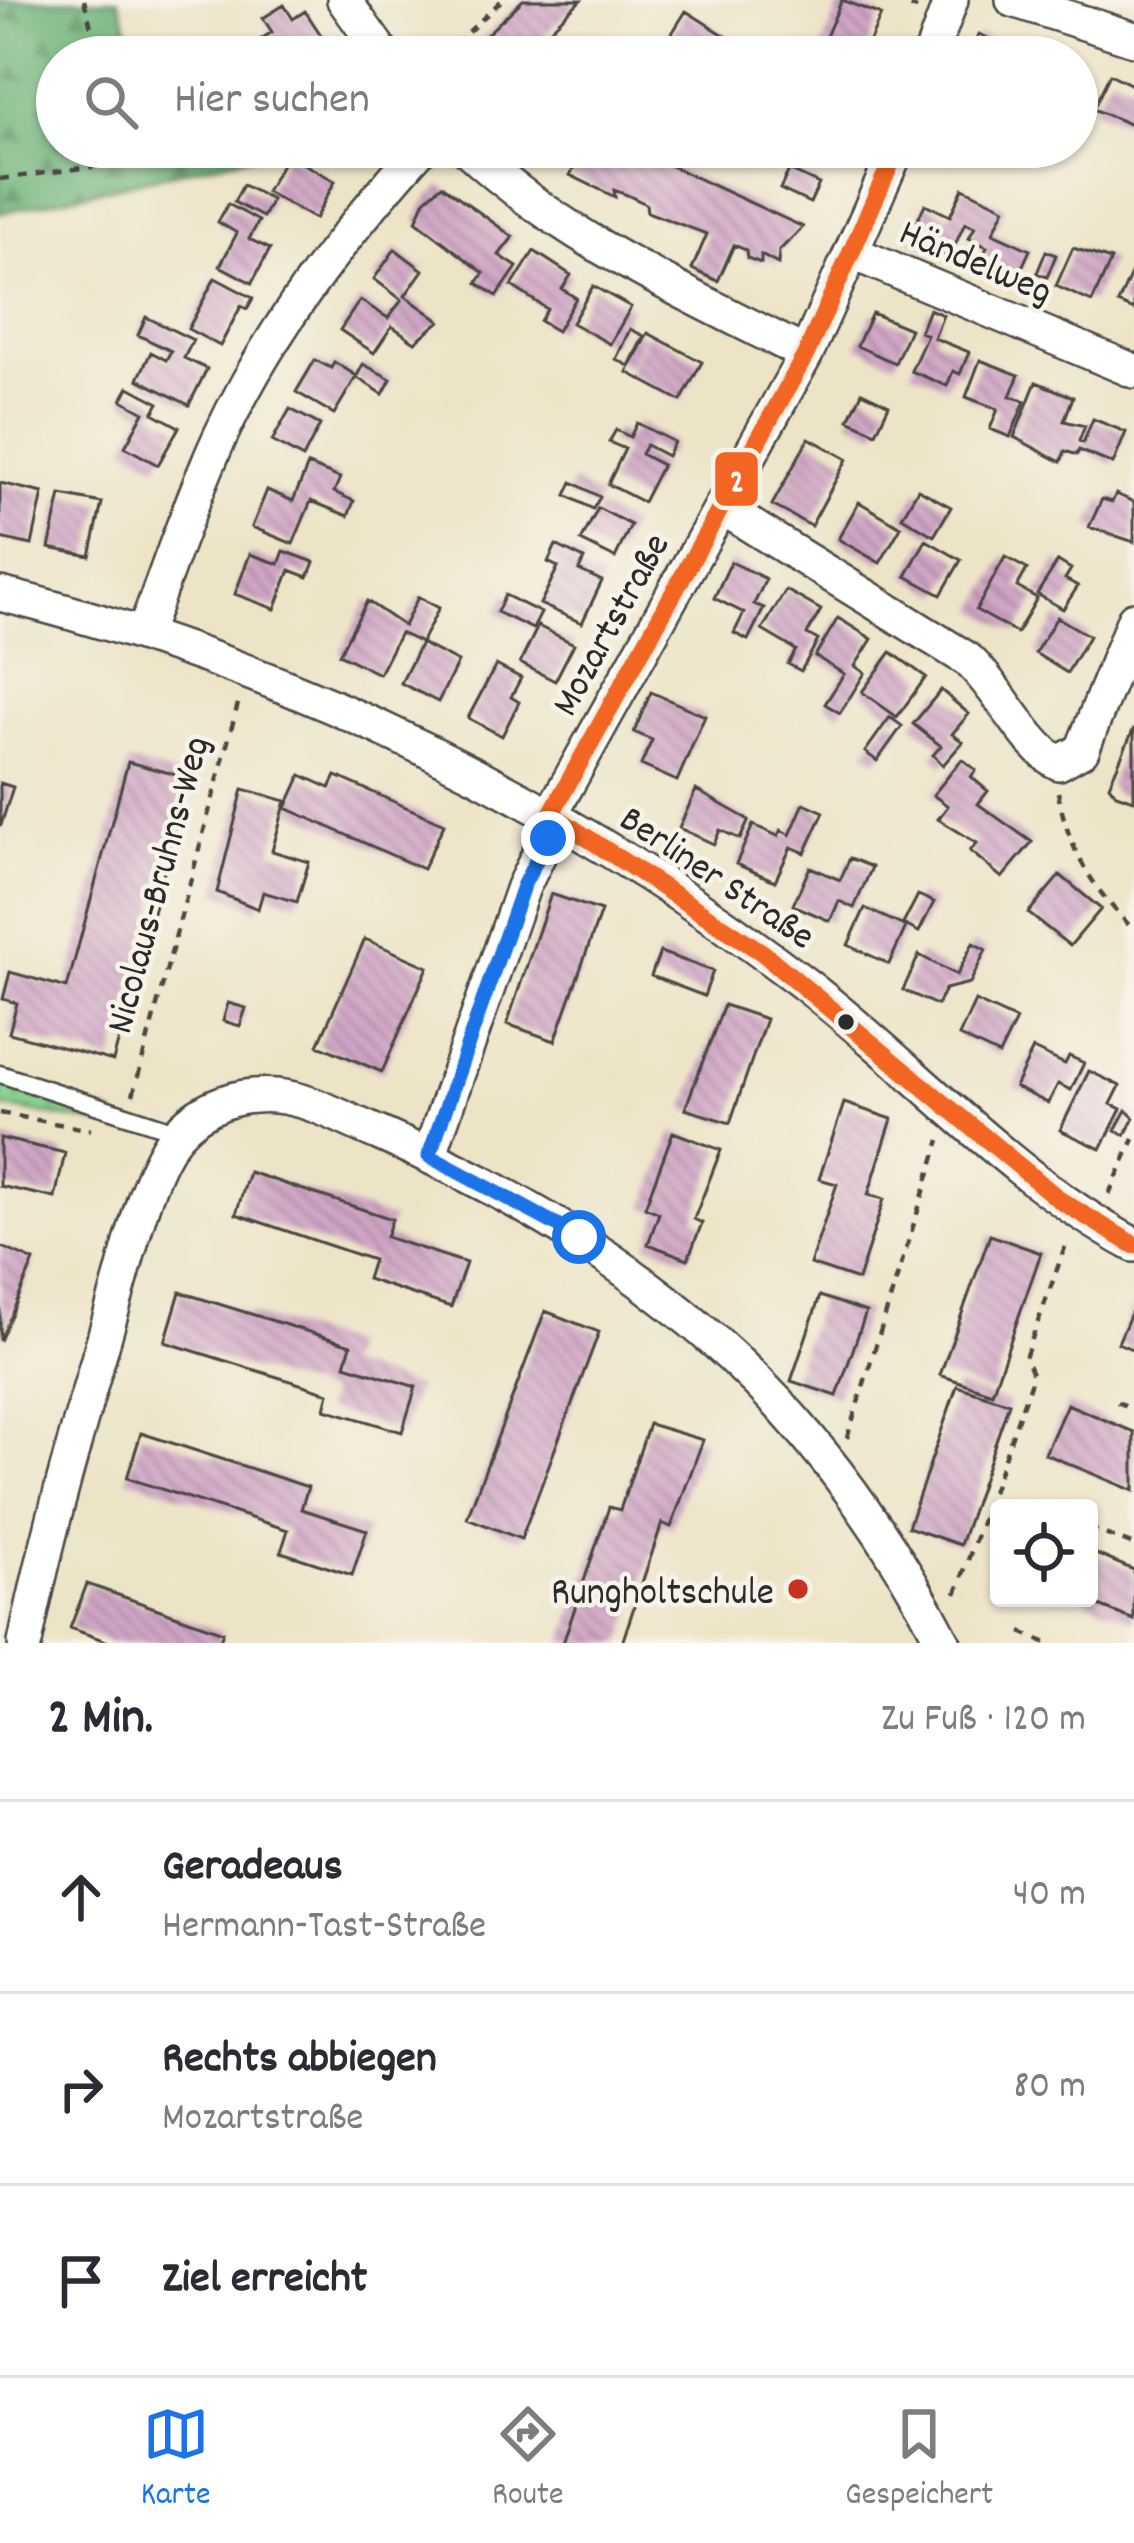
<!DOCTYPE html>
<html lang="de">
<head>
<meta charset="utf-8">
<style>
	body { margin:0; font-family:Dekko,sans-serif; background:#f7f7f7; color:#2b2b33 }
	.controls { position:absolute; right:36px; bottom:36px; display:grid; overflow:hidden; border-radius:12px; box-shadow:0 3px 9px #0004 }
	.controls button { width:108px; height:108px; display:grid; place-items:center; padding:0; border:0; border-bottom:3px solid #e1e1e2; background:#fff; color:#2b2b33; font:60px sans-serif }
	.stop { position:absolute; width:36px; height:36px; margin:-27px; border:9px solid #1a73e8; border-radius:50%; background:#fff }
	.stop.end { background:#1a73e8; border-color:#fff; box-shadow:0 3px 12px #0008 }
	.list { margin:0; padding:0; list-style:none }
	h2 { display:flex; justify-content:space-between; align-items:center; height:156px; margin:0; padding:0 48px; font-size:51px }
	h2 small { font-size:39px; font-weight:400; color:#7c7c81 }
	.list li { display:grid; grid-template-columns:78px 1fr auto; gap:36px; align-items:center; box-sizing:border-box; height:192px; padding:0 48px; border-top:3px solid #e1e1e2 }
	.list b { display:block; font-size:45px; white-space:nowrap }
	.list p { margin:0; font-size:39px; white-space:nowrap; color:#7c7c81 }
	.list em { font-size:39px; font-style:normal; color:#7c7c81 }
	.icon { flex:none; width:66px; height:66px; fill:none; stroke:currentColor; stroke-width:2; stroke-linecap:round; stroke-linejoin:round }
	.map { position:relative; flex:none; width:1134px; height:1643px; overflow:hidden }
	.search { position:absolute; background:#fff; box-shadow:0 3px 9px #0004; left:36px; right:36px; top:36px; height:132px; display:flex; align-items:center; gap:30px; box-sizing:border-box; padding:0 42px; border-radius:66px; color:#7c7c81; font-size:45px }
	.sheet { height:732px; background:#fff }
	nav { display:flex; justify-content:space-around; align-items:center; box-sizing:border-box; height:168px; border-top:3px solid #e1e1e2; background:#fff; font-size:33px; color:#7c7c81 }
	nav a { display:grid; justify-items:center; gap:6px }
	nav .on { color:#1a73e8 }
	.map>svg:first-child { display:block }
</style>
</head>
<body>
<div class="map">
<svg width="1134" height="1643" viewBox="0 0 1134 1643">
	<defs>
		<pattern id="grass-dots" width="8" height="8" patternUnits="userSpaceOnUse" patternTransform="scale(3)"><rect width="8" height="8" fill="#88d28f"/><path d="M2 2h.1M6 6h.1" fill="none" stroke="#76b47c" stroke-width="1.8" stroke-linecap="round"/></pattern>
		<pattern id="forest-firs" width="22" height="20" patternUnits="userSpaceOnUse" patternTransform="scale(3)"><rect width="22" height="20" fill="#6eb47a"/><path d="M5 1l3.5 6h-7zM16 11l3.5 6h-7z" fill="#5b9364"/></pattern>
		<pattern id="building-back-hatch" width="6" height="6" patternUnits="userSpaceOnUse" patternTransform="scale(3)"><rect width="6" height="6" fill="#d0a5c5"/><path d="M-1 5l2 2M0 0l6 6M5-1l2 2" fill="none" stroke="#a987a0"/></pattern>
	</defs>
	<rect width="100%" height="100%" fill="#f7f3e8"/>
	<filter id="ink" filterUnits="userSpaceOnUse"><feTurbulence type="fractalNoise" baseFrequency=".00833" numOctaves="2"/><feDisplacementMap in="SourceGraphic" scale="24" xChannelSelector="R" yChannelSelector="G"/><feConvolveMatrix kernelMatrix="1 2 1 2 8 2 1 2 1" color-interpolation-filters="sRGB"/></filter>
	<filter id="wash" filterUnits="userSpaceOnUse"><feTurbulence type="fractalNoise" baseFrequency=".004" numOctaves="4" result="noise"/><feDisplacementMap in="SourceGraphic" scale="48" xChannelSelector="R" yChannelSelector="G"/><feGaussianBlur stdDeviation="2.7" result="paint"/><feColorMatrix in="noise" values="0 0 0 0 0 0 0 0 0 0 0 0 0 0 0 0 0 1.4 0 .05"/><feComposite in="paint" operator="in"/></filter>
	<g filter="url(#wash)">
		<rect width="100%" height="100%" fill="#ede4c7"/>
		<path fill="url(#grass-dots)" stroke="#5a7e5d" stroke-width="3" d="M0,1079L115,1115L113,1126L0,1106Z"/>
		<path fill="url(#forest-firs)" stroke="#4c7052" stroke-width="3" d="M0,0H118L137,57H57V147H288L0,213Z"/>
		<g id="blocks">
			<path fill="url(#building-back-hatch)" d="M523,0H581L521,57H463Z
				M842,0L881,15L863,57H817Z
				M284,5L293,19L305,11L329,47L314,57H256L249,47L272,32L263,18Z
				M686,11L732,40L721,57H657Z
				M979,34L1015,51L1012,57H968Z
				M1048,47L1069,57H1041Z
				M1110,74L1134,86V126L1093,109Z
				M585,147H630L803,227L779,251L778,264L761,255V263L747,258L746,250L734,245L718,281L692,269L707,234L647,212L646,204L627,195L614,190L615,197L570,175Z
				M783,147H825L820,161Z
				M287,155L335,181L315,219L266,192Z
				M789,170L819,184L810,203L780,189Z
				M243,185L272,200L263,217L234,202Z
				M442,185L513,237L499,255L517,267L497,296L477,283L484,273L416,221L425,200Z
				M963,188L1005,208L993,233L1030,250L1013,287L976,271L987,247L969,238L975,227L965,223L949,258L909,239L925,204L950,216Z
				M228,204L259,221L249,239L270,249L252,283L220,266L237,233L218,222Z
				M1073,248L1111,260L1092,302L1056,286Z
				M395,249L423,270L405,296L440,321L415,342L392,326L374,353L340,330L360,300L388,318L402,300L374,279Z
				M534,251L571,275L562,289L576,298L557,331L540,321L547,309L512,286Z
				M1046,251L1056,255L1047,277L1037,273Z
				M1134,267V310L1118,303Z
				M215,278L253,298L247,309L241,306L220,346L188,329Z
				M593,286L631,307L610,344L572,323Z
				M929,309L943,315L934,338L969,352L960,374L953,371L947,386L911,371L927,335L920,332Z
				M872,313L910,329L895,363L857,346Z
				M146,317L193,340L184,358L207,369L189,405L138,379L151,352L166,360L171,351L138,335Z
				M630,329L644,336L629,366L616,359Z
				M648,333L702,362L681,401L627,372Z
				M315,360L331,368L334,362L357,376L363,364L391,379L383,394L356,377L334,414L296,392Z
				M980,360L1019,375L1010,396L1025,401L1010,437L990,429L998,409L966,397Z
				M1036,382L1073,397L1064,421L1085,426L1079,441L1083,443L1093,419L1126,432L1113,464L1079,450L1077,455L1065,451L1061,462L1014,437Z
				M129,387L159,403L153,413L179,427L158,465L125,447L144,412L122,400Z
				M862,392L889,405L876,433L849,420Z
				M290,409L320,425L303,458L272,441Z
				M637,423L674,442L667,456L646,445L641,454L662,465L643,502L608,484L625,449L609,442L616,430L630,437Z
				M809,438L847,459L811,526L772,505Z
				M308,465L340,478L334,492L354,501L348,516L311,501L293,544L252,527L267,490L293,501Z
				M572,482L600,497L593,509L566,495Z
				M0,483L43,493L32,545L0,538Z
				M918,489L951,507L934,536L902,517Z
				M1116,494L1134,502V542L1089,527L1102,499L1112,502Z
				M61,495L102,503L90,556L49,548Z
				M859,502L901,527L880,563L838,539Z
				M598,508L631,525L615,558L581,541Z
				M926,540L961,560L941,595L906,576Z
				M556,545L584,559L579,570L602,581L582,623L540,604L558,567L548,562Z
				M284,551L314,562L308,577L290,570L275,609L235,594L250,554L279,564Z
				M1005,557L1027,569L1017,587L1037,598L1017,633L976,610Z
				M1058,561L1071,569L1065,579L1078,586L1063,609L1037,594Z
				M731,562L766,579L754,604L764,608L748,640L734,633L744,613L714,598Z
				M786,590L821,610L807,634L818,640L801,671L788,664L796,650L762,630Z
				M505,595L541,613L533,629L497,612Z
				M418,597L439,608L421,643L458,662L438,702L401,683L421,643L400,633L379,674L339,654L367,601L404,626Z
				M1057,617L1089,636L1067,673L1035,653Z
				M838,618L872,639L855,666L865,673L840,713L825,704L844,674L815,656Z
				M538,626L574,644L555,681L520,663Z
				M891,652L926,677L897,717L862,692Z
				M496,665L521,678L511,697L519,702L502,736L468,718Z
				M941,690L969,714L952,734L963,742L943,765L933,755L941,746L913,724Z
				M651,692L705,716L677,781L641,765L652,740L634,732Z
				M890,717L902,726L877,761L865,752Z
				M1134,728V800L1116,794L1109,785Z
				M962,759L976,770L971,777L988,791L978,804L1032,842L1002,878L970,851L977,843L938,819L948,806L933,795Z
				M128,762L189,778L113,1061L9,1033L17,1003L3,999L10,972L67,988Z
				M301,775L330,788L336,776L444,824L423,869L286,808Z
				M0,783L13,787L1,825H0Z
				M243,789L286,801L272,851L309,862L297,902L263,892L258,909L217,892Z
				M696,790L749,820L740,839L720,830L714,844L679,828Z
				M804,803L824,812L805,853L791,847L775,881L736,864L753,825L778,836L781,830L790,835Z
				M850,858L872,867L854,908L839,901L830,921L793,905L810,867L840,880Z
				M1060,875L1101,909L1070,946L1028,913Z
				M551,894L601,911L555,1041L507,1024Z
				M918,895L934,902L919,932L903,924Z
				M865,908L906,927L889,964L848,945Z
				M365,939L428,967L382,1072L318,1045Z
				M973,943L986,950L970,983L945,989L937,1005L903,990L919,955L957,975Z
				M660,952L713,971L704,996L651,976Z
				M975,1001L1016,1020L999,1055L959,1036Z
				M228,1003L246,1008L240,1026L223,1021Z
				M724,1005L766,1019L730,1123L685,1109Z
				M1033,1049L1065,1064L1069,1056L1084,1063L1071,1090L1058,1084L1048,1103L1015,1087Z
				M1089,1071L1120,1086L1111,1104L1121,1109L1101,1149L1060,1130Z
				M844,1103L892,1119L868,1195L884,1199L858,1280L810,1264L837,1184L819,1179Z
				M1126,1110L1134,1118L1125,1135L1115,1130Z
				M673,1132L721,1150L694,1219L702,1223L688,1259L648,1244L659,1213L645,1207Z
				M0,1138L65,1153L55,1198L0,1186Z
				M249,1172L392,1219L386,1237L466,1263L451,1307L367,1279L373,1260L236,1214Z
				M990,1235L1041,1253L992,1393L940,1375Z
				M0,1246L34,1261L0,1341Z
				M180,1292L351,1345L345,1365L416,1387L402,1432L325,1409L329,1393L165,1342Z
				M820,1296L866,1312L837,1396L791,1381Z
				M1134,1306V1350L1118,1343Z
				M545,1311L599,1332L521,1539L467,1518Z
				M957,1386L1009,1403L960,1545L908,1527Z
				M1067,1404L1134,1432V1491L1045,1454Z
				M649,1424L703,1440L671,1527L662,1523L622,1643H563L609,1507L620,1510Z
				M141,1433L308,1487L301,1509L367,1530L352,1575L281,1552L288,1530L127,1478Z
				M1089,1551L1134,1570V1620L1079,1598H1089Z
				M87,1584L223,1632L219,1643H111L70,1628Z"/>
		</g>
	</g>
	<g filter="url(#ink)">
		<use href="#blocks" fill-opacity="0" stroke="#484742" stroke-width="3"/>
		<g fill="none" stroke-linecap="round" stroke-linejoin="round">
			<g stroke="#484742" stroke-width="21">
				<path id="lane" d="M0,1074L179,1132"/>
			</g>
			<g stroke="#484742" stroke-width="38">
				<path id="street" d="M344,0L385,57
					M1013,0L1134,39
					M930,57L951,0
					M465,147C563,239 688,294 806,354
					M853,253L1134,371
					M721,507L967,659C999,687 1027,748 1059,763L1082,750L1134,619
					M0,594C291,666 568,803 806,985C916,1070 1011,1179 1134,1245
					M143,635C168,569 190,502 219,439C269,330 343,235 422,147
					M429,1156L523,887L547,838L551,814L806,354L898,147
					M25,1643C49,1524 84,1409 117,1293C130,1249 148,1166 178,1133C203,1105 239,1093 276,1096C311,1099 346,1120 378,1133C529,1199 667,1284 780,1405C845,1476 900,1558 944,1643"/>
			</g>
			<path stroke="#484742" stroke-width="4.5" stroke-dasharray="9 9" stroke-linecap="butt" d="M84,0L99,57
				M894,0L917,9
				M442,57L502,0
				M124,147L128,162
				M0,179L128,162L193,147
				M1058,792C1068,850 1093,889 1134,930
				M133,1095L239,700
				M0,1113L91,1130
				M1109,1194L1134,1139
				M1117,1402L1134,1409
				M847,1438L940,1140
				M1089,1528L1134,1545
				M956,1594L1033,1376L1025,1358L1068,1239
				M1021,1632L1047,1643"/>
			<use href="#lane" stroke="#fff" stroke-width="16"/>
			<use href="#street" stroke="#fff" stroke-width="33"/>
			<g stroke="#f7f3e8" stroke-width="27">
				<path id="bus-1" d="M898,147L806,354L551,814L763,953L1061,1201L1134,1245"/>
			</g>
			<use href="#bus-1" stroke="#f26522" stroke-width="18"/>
		</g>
	</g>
	<g fill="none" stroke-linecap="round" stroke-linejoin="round" filter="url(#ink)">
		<path stroke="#1a73e8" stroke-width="15" d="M548,838L523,886L429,1156L579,1237"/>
	</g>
	<circle fill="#2b2b2b" stroke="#f7f3e8" stroke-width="4.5" cx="846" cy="1022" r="10"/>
	<circle fill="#c8321e" stroke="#f7f3e8" stroke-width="4.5" cx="798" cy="1589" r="12"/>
	<g text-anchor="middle" stroke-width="9" stroke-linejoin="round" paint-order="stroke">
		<g font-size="39" fill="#2b2b2b" stroke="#f7f3e8">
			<text transform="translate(977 259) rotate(23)" y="14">Händelweg</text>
			<text transform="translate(608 623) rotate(-61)" y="14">Mozartstraße</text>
			<text transform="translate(719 875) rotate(34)" y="14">Berliner Straße</text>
			<text transform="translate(155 884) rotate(-75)" y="14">Nicolaus-Bruhns-Weg</text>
		</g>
		<g font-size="39" fill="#2b2b2b" stroke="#f7f3e8" text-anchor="end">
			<text x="774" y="1603">Rungholtschule</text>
		</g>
	</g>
	<rect stroke="#f7f3e8" stroke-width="4.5" x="713" y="450" width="47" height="58" rx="12" fill="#f26522"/>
	<g font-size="33" text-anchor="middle" font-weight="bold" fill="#fff">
		<text x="737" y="491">2</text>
	</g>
</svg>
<div class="controls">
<button><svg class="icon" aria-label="locate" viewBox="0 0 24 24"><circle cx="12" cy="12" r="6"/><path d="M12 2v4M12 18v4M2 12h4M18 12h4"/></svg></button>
</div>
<div class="stop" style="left:579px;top:1237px"></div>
<div class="stop end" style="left:548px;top:838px"></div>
<div class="search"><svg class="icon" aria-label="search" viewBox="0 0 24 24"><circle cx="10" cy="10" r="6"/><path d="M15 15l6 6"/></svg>Hier suchen</div>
</div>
<section class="sheet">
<h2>2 Min.<small>Zu Fuß · 120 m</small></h2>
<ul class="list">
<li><svg class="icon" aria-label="ahead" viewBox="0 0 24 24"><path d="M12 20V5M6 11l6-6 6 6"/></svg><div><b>Geradeaus</b><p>Hermann-Tast-Straße</p></div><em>40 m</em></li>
<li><svg class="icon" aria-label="right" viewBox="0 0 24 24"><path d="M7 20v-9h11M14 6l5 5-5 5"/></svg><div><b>Rechts abbiegen</b><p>Mozartstraße</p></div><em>80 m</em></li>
<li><svg class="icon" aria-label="arrive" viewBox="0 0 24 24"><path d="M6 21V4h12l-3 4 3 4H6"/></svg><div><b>Ziel erreicht</b></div></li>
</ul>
</section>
<nav>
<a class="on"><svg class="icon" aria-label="map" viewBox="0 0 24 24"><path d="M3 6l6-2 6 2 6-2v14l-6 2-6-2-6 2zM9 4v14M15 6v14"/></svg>Karte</a>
<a><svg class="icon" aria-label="directions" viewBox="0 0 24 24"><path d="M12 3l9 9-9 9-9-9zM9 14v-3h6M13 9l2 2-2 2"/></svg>Route</a>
<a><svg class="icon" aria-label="saved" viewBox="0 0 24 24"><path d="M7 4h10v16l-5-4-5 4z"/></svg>Gespeichert</a>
</nav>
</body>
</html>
